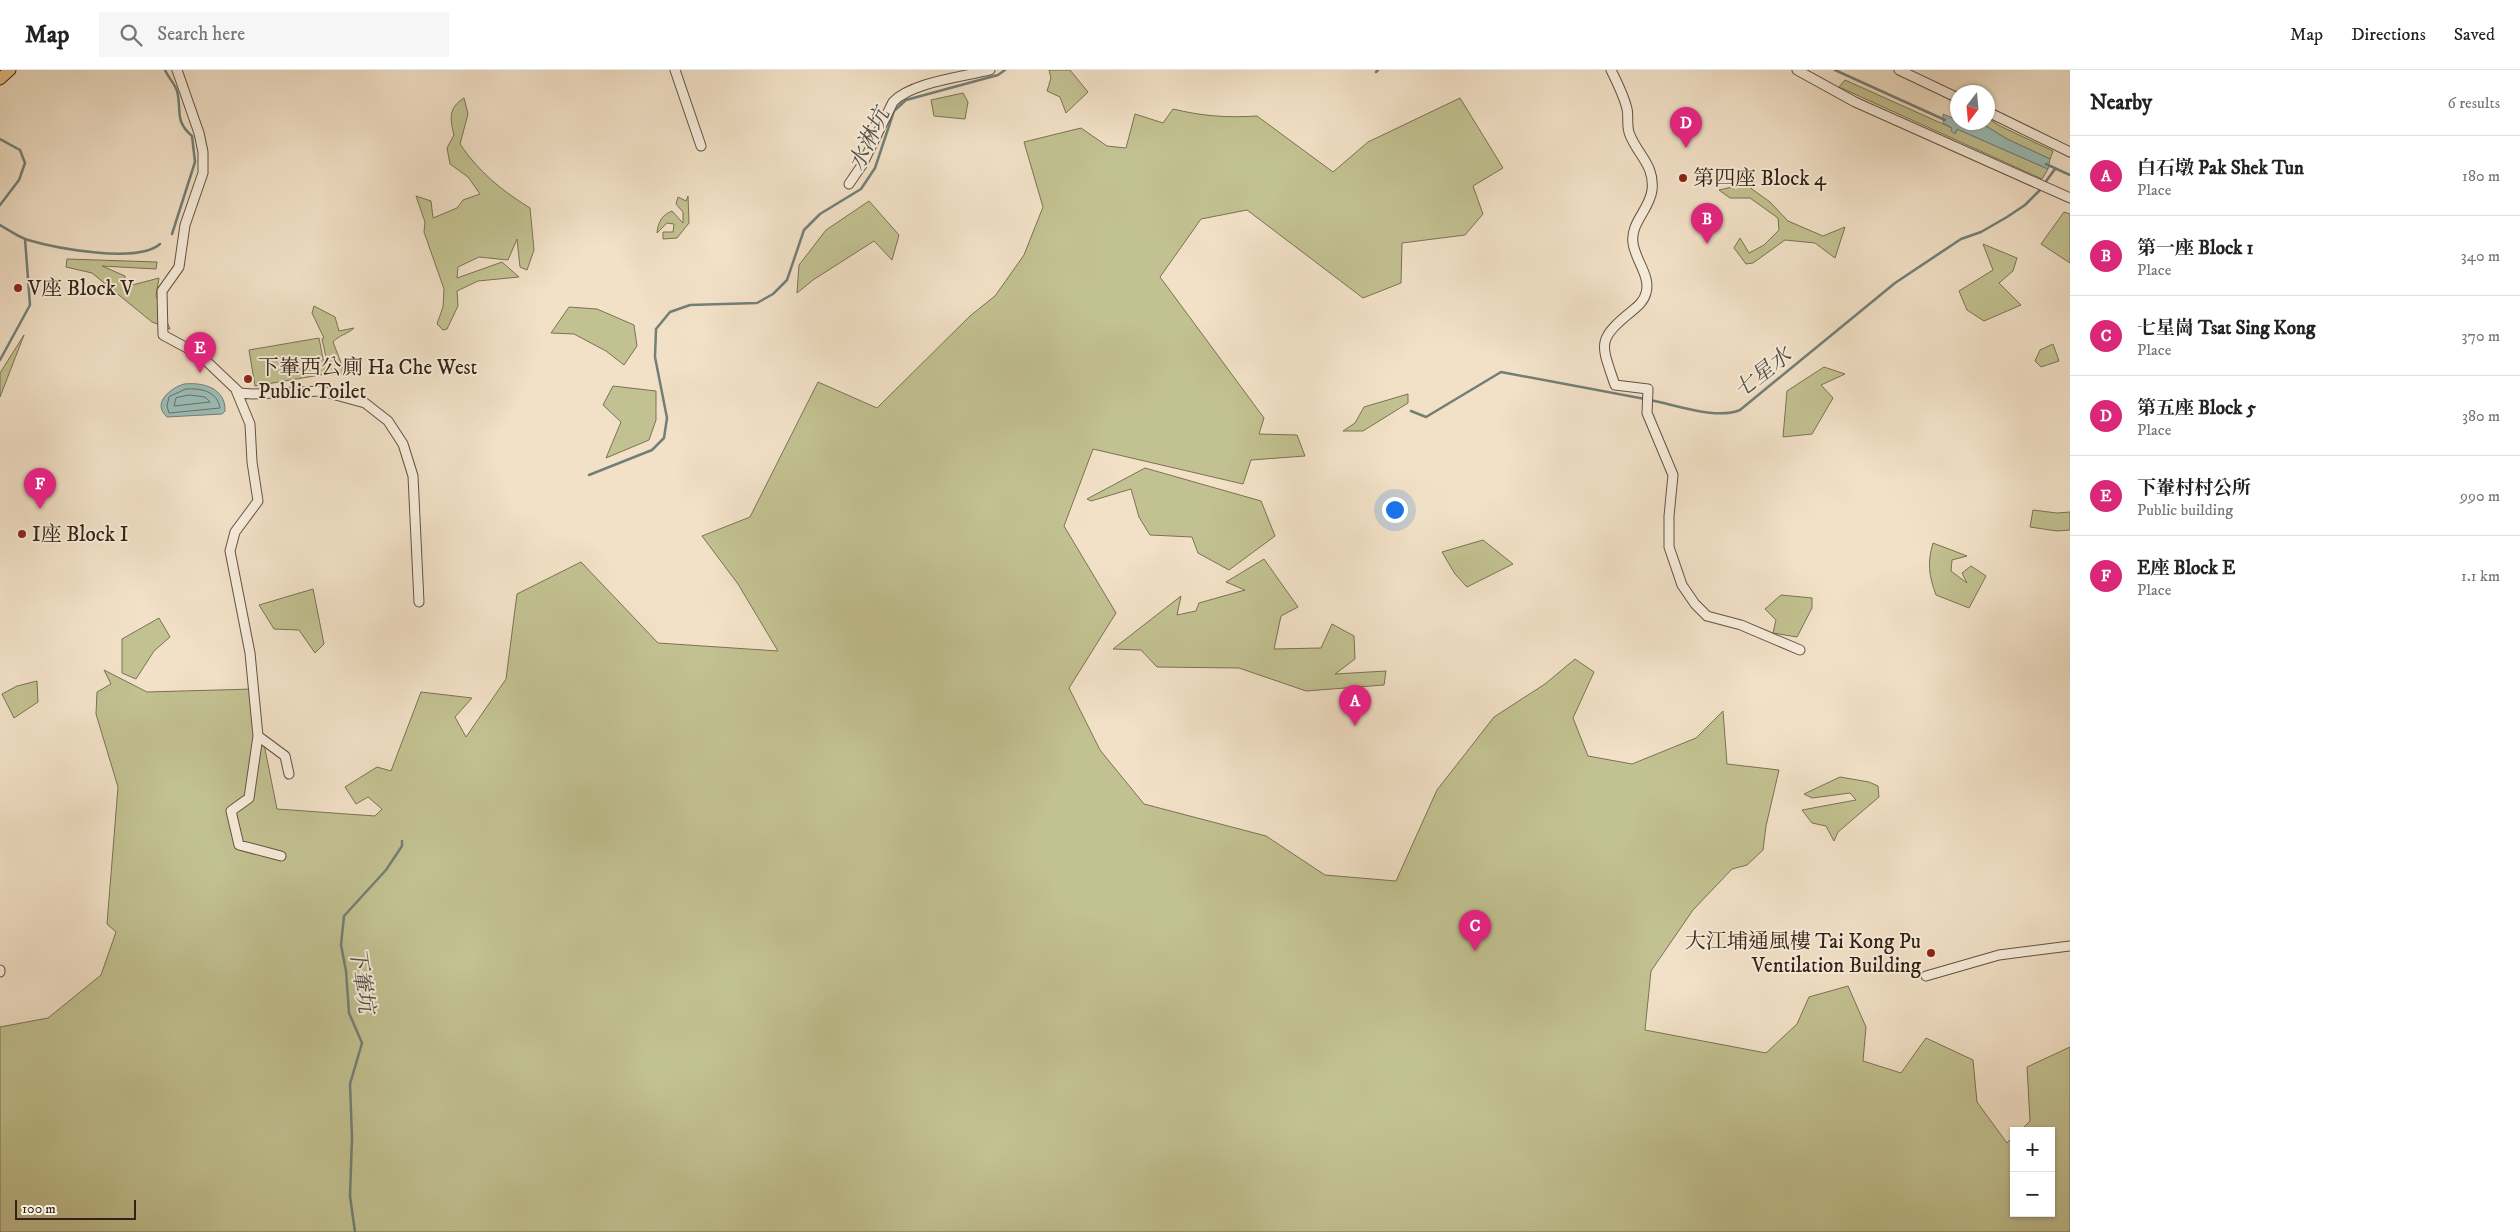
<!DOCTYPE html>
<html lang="en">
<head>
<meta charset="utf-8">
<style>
	body { margin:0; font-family:"IM FELL DW Pica","Noto Serif TC",serif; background:#f6f6f6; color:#222 }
	.controls { position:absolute; right:15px; bottom:15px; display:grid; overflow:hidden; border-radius:0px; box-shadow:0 1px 4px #0004 }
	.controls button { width:45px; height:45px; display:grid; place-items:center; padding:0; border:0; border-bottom:1px solid #e0e0e0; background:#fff; color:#222; font:25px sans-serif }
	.compass { position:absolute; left:1950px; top:15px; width:45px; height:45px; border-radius:50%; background:#fff; box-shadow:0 1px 4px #0004; rotate:196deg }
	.scale { position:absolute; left:15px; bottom:12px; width:121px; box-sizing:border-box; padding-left:5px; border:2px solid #342217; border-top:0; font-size:14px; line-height:18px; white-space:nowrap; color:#342217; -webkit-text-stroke:4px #f7ecdb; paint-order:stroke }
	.you { position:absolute; left:1394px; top:439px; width:18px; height:18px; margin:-12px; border:4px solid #fff; border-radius:50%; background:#1a73e8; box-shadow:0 0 0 8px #1a73e833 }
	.badge { display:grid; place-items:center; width:32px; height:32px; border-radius:50%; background:#db2777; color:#fff; font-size:16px; font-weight:700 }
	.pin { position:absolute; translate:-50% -41px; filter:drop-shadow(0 1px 2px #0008) }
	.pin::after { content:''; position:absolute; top:26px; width:18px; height:15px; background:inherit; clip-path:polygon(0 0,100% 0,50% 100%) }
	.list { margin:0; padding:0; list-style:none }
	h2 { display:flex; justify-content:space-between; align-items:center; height:65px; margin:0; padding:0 20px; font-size:21px }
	h2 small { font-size:16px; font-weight:400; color:#767676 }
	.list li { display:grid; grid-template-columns:32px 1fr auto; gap:15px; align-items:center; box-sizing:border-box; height:80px; padding:0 20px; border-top:1px solid #e0e0e0 }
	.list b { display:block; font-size:19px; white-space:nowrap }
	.list p { margin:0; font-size:16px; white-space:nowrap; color:#767676 }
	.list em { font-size:16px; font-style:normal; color:#767676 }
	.icon { flex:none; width:28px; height:28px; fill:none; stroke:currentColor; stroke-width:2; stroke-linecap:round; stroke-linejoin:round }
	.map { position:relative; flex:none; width:2070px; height:1162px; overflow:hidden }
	header { display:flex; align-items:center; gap:30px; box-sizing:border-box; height:70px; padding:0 25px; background:#fff; border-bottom:1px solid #e0e0e0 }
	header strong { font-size:24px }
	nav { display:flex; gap:28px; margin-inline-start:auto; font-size:18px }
	.search { width:350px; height:45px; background:#f6f6f6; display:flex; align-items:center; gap:12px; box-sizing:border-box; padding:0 18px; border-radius:0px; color:#767676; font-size:19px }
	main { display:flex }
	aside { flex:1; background:#fff }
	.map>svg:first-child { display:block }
</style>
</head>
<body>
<header>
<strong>Map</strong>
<div class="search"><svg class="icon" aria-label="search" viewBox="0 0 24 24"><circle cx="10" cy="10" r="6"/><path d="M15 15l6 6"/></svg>Search here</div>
<nav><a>Map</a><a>Directions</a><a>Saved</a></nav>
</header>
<main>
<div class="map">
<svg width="2070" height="1162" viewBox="0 0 2070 1162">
	<rect width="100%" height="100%" fill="#f2e1c7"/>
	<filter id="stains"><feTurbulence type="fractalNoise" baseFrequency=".004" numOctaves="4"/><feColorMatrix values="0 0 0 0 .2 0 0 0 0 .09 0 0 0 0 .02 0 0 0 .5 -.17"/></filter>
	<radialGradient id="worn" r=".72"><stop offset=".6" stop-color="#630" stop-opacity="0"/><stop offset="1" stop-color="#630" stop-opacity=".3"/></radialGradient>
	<path fill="#c2c191" stroke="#7b7254" d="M1049,0H1070L1088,22L1066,43L1060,27L1047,21L1051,8Z
		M1845,10L1952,58L1956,63L1957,59L2048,99L2042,109L1839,17Z
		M963,23L968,32L965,49L934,46L931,30Z
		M464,28L468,44L460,74C478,101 502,121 530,138L534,180L527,200L520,197L517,169L508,190L479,187L458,197L457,208L502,192L519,207L478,211L457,221L458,236L447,259L443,260L437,254L443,237L444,219L424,162L425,152L416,126L431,131L433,148L457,138L463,130L480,124L468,107L450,94L447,78L454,65C450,49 448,38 464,28Z
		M1460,28L1503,98L1473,116L1483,144L1465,165L1402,173L1401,213L1363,228L1247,140L1201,149L1160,207L1264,348L1259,364L1297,365L1305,386L1251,390L1243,414L1093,379L1064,456L1116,543L1069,618L1100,680L1144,734L1266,766L1325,805L1396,811L1437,720L1494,647L1545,614L1575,589L1594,602L1573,648L1588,686L1632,694L1696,668L1723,641L1727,694L1779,700L1766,756L1763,780L1747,795L1732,799L1693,840L1651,901L1645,960L1766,983L1797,954L1809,927L1848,916L1866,957L1863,991L1901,1003L1926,968L1973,990L1977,1032L2007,1073L2014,1066V1143H2051V1061H2020L2030,1051L2027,997L2070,977V1162H0V957L48,948L101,905L116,862L107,854L118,717L96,644L97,622L111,614L104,600L147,622L253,619L277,739L375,746L382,739L368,727L356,734L345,717L377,697L391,701L421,622L472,628L455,647L466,667L506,609L517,524L581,492L658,573L778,581L738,514L702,466L750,447L818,312L877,338L970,246L995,226L1024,185L1043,137L1024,72L1081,58L1107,76L1126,78L1135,44L1163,53L1173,39C1202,46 1227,48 1257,46L1333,102L1368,72Z
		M1988,48L1998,55L2053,81L2050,89L2007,69L1981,53L1988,52Z
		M1745,114L1770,132L1788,151L1823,166L1845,157L1835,188L1815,173L1785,170L1753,193L1746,194L1734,178L1740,168L1749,183L1764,175L1779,160L1778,148L1750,128H1730L1719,120Z
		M688,126L689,153L677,168L663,169V162H673L674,154L667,153L657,163C658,152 662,145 672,141L683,153V142L676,134L678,127L686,131Z
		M869,131L899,165L892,190L874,171L813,210L797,223L799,195L826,160Z
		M2064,142L2070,144V193L2041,174Z
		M1983,174L2017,188L2013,201L1999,213L2021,235L1984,251L1967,240L1959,221L1993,200Z
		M67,189L157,192L156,199L102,196L125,206V217L159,208L156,226L170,259L152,252L92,203L66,197Z
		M314,236L335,247L339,261L354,258C348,264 339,265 333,272L345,303L330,305L322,269L324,268L312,243Z
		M569,237L597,239L634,255L637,276L624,295L606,281L574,264L551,263Z
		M24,265L0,327V303Z
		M319,268L326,304L255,316L249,280Z
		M2053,274L2059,291L2041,297L2035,291L2040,280Z
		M1824,297L1845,304L1821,315L1833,328L1812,364L1783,367L1787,321Z
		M613,316L656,321V350L649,370L606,388L621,352L603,335Z
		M1408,324V333L1363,361H1343L1355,353L1364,337Z
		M1145,398L1261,431L1275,466L1229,500L1198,483L1192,467L1150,465L1139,447L1131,419L1091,431L1087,429Z
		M2033,440L2057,443L2070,442V460L2057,461L2030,457Z
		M1483,470L1513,494L1467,517L1455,504L1442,482Z
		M1933,473L1967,486L1952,490L1951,501L1967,513L1962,503L1971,496L1986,506L1969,538L1936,525C1929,506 1927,493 1933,473Z
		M1264,489L1298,537L1281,546L1274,579L1321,578L1332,554L1354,566L1355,589L1335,604L1386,601L1384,615L1306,621L1239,598L1157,597L1141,580L1113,579L1181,526L1177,545L1196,541L1199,533L1245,520L1226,512Z
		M313,519L324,574L315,583L299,560L274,559L259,535Z
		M1781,525L1812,528V538L1797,567L1773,563L1776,550L1765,539Z
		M159,548L170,567L154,581L136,609L122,603V569Z
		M37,611L38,632L14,648L2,624L17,616Z
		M1840,707L1869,712L1878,716L1879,727L1838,762L1834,771L1826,756L1812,753L1802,740L1856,730L1850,723L1812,728L1804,724Z"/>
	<path fill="#9bbdb7" stroke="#727f77" d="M1943,44L1957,50L1958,52L1981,53L2007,69L2050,89L2048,99L1957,59L1955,64L1951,61L1952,58L1943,53Z
		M184,314C203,312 226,318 225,341L222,344L167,347C151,333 171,318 184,314Z"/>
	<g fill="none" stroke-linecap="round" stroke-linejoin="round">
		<path stroke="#687067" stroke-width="1" d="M186,319C201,318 217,321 220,338L169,343L167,336L169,327Z
			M190,325L205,327L210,332L174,336L176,328Z"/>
		<path stroke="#727f77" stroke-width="2.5" d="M165,0C168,7 175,14 177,21C182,40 174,51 192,66L195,92L172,164
			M1835,0L1945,50
			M1376,2L1378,0
			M0,69L20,80L25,93L19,110L0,135
			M2046,94L2070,105
			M2044,114L2055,99
			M0,155C9,160 18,167 28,170C55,178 138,194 160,174
			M0,290L30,235L25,169
			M1650,330C1676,335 1717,350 1740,340L1895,213L1961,169L1981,162L2007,147L2025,135L2041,119
			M1411,341L1426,347L1501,302L1645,329
			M589,405L652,380L664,368L667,348L655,287L656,259L670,242L690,235L757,233L773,224L787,210L804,160L820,144L861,119L875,98L894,41L906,30L998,5L1005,0
			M355,1162L350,1126L352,1068L350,1014L362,973L349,943L346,901L341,875L344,846L386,800L402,776V771"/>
		<g stroke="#645243" stroke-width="11">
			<path id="minor" d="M177,0L199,63L203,82V103L185,155L179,197L162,221L163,265L200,285L240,323L252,324L321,321L365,333L388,351L403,374L413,406L419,532
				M675,0L701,76
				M1611,0C1617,12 1624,26 1627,39C1629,47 1626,57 1630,65C1638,85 1655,96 1652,120C1650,139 1630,153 1633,173C1635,190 1651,206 1646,223C1644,231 1638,236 1632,241C1596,270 1601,274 1615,315L1648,319L1647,343L1673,405L1669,446V477L1682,515L1695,534L1707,546L1741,555L1800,580
				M1797,0L1855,32L2070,128
				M1899,0L1958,28
				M1988,42L2070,82
				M849,114L862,95L893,32C912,12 963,7 990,0
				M236,320L250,354L252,392L258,431L235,462L230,481L250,583L258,666L285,686L289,704
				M258,666L249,728L231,741L239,775L281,786
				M0,900V902
				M1926,906L1999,885L2070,876"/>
		</g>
		<g stroke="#342217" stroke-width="13">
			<path id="major" d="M0,9L10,0"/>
		</g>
		<use href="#minor" stroke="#f7ecdb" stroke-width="9"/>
		<use href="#major" stroke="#e9c084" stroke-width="11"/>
	</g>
	<g fill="#8f2418" stroke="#f7ecdb" stroke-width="2">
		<circle cx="1683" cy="108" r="5"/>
		<circle cx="18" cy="218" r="5"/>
		<circle cx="248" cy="309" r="5"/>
		<circle cx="22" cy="464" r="5"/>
		<circle cx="1931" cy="883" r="5"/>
	</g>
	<g text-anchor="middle" stroke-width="4" stroke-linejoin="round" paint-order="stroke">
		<g font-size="21" fill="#342217" stroke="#f7ecdb" text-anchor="start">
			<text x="1693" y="115">第四座 Block 4</text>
			<text x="28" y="225">V座 Block V</text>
			<text x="258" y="304">下輋西公廁 Ha Che West<tspan x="258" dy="24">Public Toilet</tspan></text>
			<text x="32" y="471">I座 Block I</text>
			<text x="1921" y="878" text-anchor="end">大江埔通風樓 Tai Kong Pu<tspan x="1921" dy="24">Ventilation Building</tspan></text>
		</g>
		<g font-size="22" font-style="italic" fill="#535047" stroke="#f7ecdb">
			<text transform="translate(868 69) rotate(-65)" y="8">水淋坑</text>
			<text transform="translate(1762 302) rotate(-38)" y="8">七星水</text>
			<text transform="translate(363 910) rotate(81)" y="8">下輋坑</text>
		</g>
	</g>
	<rect width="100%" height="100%" filter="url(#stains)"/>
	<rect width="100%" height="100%" fill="url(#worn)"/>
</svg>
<div class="controls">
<button>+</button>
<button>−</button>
</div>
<svg class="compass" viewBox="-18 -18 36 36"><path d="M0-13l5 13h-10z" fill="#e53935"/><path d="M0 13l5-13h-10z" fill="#767676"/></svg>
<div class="scale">100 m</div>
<div class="you"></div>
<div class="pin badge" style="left:1355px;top:656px">A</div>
<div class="pin badge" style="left:1707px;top:174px">B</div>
<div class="pin badge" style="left:1475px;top:881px">C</div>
<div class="pin badge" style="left:1686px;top:78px">D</div>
<div class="pin badge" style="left:200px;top:303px">E</div>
<div class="pin badge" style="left:40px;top:439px">F</div>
</div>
<aside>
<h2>Nearby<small>6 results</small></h2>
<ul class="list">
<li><span class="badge">A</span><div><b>白石墩 Pak Shek Tun</b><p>Place</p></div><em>180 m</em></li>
<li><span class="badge">B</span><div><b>第一座 Block 1</b><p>Place</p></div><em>340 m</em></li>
<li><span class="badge">C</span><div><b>七星崗 Tsat Sing Kong</b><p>Place</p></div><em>370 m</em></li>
<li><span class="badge">D</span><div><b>第五座 Block 5</b><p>Place</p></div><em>380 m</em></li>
<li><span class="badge">E</span><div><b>下輋村村公所</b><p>Public building</p></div><em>990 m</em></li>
<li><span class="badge">F</span><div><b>E座 Block E</b><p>Place</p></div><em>1.1 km</em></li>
</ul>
</aside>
</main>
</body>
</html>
